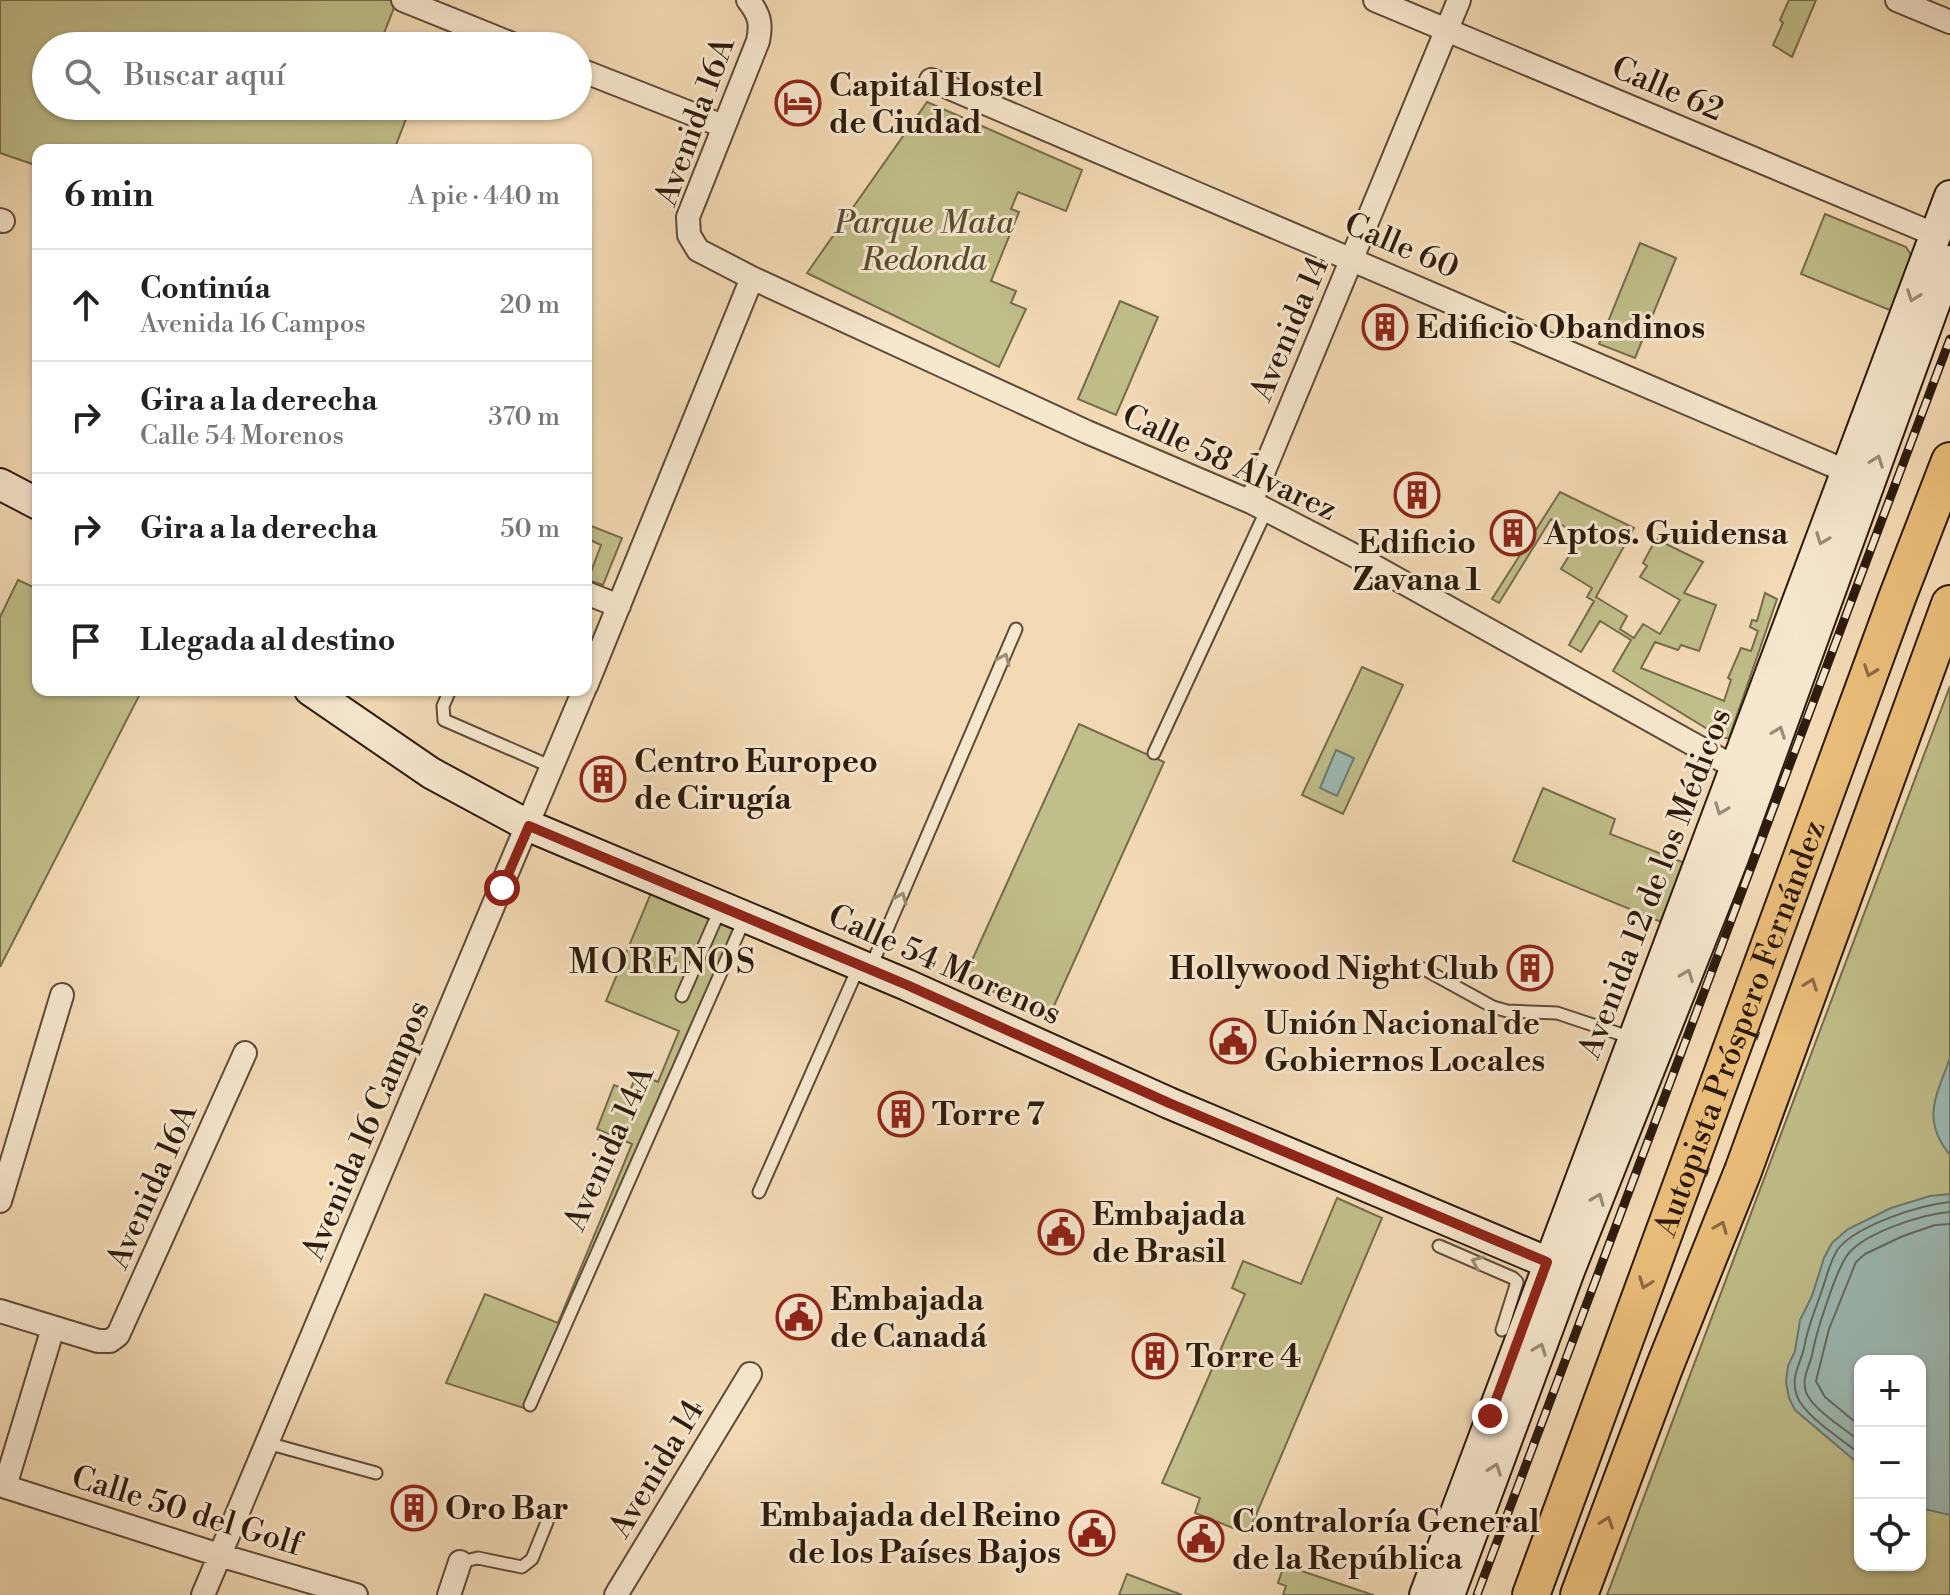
<!DOCTYPE html>
<html lang="es">
<head>
<meta charset="utf-8">
<style>
	body { margin:0; font-family:"Libre Bodoni",serif; background:#f2f2f2; color:#222 }
	.controls { position:absolute; right:24px; bottom:24px; display:grid; overflow:hidden; border-radius:16px; box-shadow:0 2px 6px #0004 }
	.controls button { width:72px; height:72px; display:grid; place-items:center; padding:0; border:0; border-bottom:2px solid #e0e0e0; background:#fff; color:#222; font:40px sans-serif }
	.stop { position:absolute; width:24px; height:24px; margin:-18px; border:6px solid #8f2418; border-radius:50%; background:#fff }
	.stop.end { background:#8f2418; border-color:#fff; box-shadow:0 2px 8px #0008 }
	.list { margin:0; padding:0; list-style:none }
	h2 { display:flex; justify-content:space-between; align-items:center; height:104px; margin:0; padding:0 32px; font-size:34px }
	h2 small { font-size:26px; font-weight:400; color:#767676 }
	.list li { display:grid; grid-template-columns:52px 1fr auto; gap:24px; align-items:center; box-sizing:border-box; height:112px; padding:0 32px; border-top:2px solid #e0e0e0 }
	.list b { display:block; font-size:30px; white-space:nowrap }
	.list p { margin:0; font-size:26px; white-space:nowrap; color:#767676 }
	.list em { font-size:26px; font-style:normal; color:#767676 }
	.icon { flex:none; width:44px; height:44px; fill:none; stroke:currentColor; stroke-width:2; stroke-linecap:round; stroke-linejoin:round }
	.map { position:relative; flex:none; width:1950px; height:1595px; overflow:hidden }
	.search { position:absolute; background:#fff; box-shadow:0 2px 6px #0004; left:32px; top:32px; width:560px; height:88px; display:flex; align-items:center; gap:20px; box-sizing:border-box; padding:0 28px; border-radius:44px; color:#767676; font-size:30px }
	.panel { position:absolute; background:#fff; box-shadow:0 2px 6px #0004; left:32px; top:144px; width:560px; height:552px; border-radius:16px }
	.map>svg:first-child { display:block }
</style>
</head>
<body>
<div class="map">
<svg width="1950" height="1595" viewBox="0 0 1950 1595">
	<rect width="100%" height="100%" fill="#f3dab5"/>
	<filter id="stains"><feTurbulence type="fractalNoise" baseFrequency=".0025" numOctaves="4"/><feColorMatrix values="0 0 0 0 .2 0 0 0 0 .09 0 0 0 0 .02 0 0 0 .5 -.17"/></filter>
	<radialGradient id="worn" r=".72"><stop offset=".6" stop-color="#630" stop-opacity="0"/><stop offset="1" stop-color="#630" stop-opacity=".3"/></radialGradient>
	<path fill="#c0be8a" stroke="#766c4c" stroke-width="2" fill-rule="evenodd" d="M0,0H390L395,5L379,46H46V106H411L394,150H38V166L0,153Z
		M1789,0H1816L1792,57L1773,45L1783,23L1780,20Z
		M927,102L1082,170L1066,211L1018,192L1011,209L1019,212L991,281L1016,291L1011,303L1026,309L999,367L807,273Z
		M1825,214L1906,247L1913,258L1892,311L1801,274Z
		M1640,243L1676,258L1635,358L1599,344Z
		M1120,301L1158,317L1116,415L1078,399Z
		M1560,492L1634,528L1596,597L1627,616L1620,629L1634,638L1643,624L1660,634L1680,600L1640,577L1647,566L1643,563L1656,539L1703,562L1684,593L1716,605L1699,651L1681,645L1678,650L1655,642L1641,668L1724,701L1731,680L1728,678L1741,648L1751,651L1758,631L1750,627L1752,620L1757,621L1765,593L1777,599L1729,738H1722L1613,671L1631,640L1600,621L1581,652L1569,645L1594,601L1587,597L1592,588L1561,569L1581,536L1551,519L1499,603L1492,599Z
		M586,524L622,538L603,585L588,580L601,545L586,538Z
		M18,580L33,587L36,582L38,584V690H142L0,967V617Z
		M1362,667L1403,685L1343,814L1302,795Z
		M1950,686V1595H1607ZM1860,1361H1920V1565H1860Z
		M1079,724L1164,762L1049,1017L964,978Z
		M1543,788L1615,819L1610,834L1685,863L1661,922L1513,861Z
		M651,893L733,929L524,1408L446,1383L485,1294L558,1323L632,1144L597,1129L614,1085L630,1091L637,1073L658,1082L679,1031L606,1001Z
		M1337,1198L1382,1218L1248,1534L1195,1513L1200,1498L1162,1483L1245,1294L1232,1288L1243,1261L1301,1284Z
		M1284,1565L1370,1594L1374,1595H1283L1286,1586L1278,1583Z
		M1127,1574L1182,1595H1119Z"/>
	<path fill="#9dbab4" stroke="#707a71" stroke-width="2" d="M1336,750L1354,758L1337,796L1320,788Z
		M1950,1058V1155C1921,1119 1936,1097 1950,1058Z
		M1950,1194V1515L1920,1508V1361H1860V1465L1795,1410L1789,1398L1786,1382L1788,1366L1795,1351L1800,1320L1812,1296L1824,1258L1832,1243L1848,1229L1891,1208L1930,1196Z"/>
	<g fill="none" stroke-linecap="round" stroke-linejoin="round">
		<path stroke="#656a60" stroke-width="2" d="M1860,1426L1825,1397L1816,1381L1829,1329L1856,1262L1865,1254L1903,1236L1935,1225L1950,1224
			M1860,1441C1846,1430 1812,1409 1806,1392C1801,1376 1811,1365 1813,1350C1817,1331 1837,1266 1849,1253C1867,1232 1923,1214 1950,1212
			M1860,1454C1843,1440 1804,1416 1797,1396C1790,1378 1800,1365 1804,1348C1808,1325 1815,1311 1822,1290C1827,1276 1830,1261 1838,1249C1857,1225 1920,1205 1950,1202"/>
		<g stroke="#5e4b37" stroke-width="15">
			<path id="service" d="M450,690L443,706L444,720L552,767
				M1154,753L1266,511
				M870,969L1016,629
				M1424,969L1493,1007L1507,1011L1557,1013L1632,1038
				M682,996L721,907
				M759,1192L859,966
				M1439,1246L1513,1278L1517,1282L1502,1330
				M530,1405L745,918
				M267,1443L376,1473
				M460,1562L478,1558L522,1567L532,1559L547,1522"/>
		</g>
		<g stroke="#5e4b37" stroke-width="26">
			<path id="minor" d="M403,0L517,46
				M748,0C759,14 762,23 758,41L688,217L689,235L698,250L752,278L1087,432L1251,502L1363,560L1736,768
				M1375,0L1936,235
				M1897,0L1950,22
				M578,69L723,126
				M931,80L1848,472
				M0,220L3,221
				M1251,502L1459,0
				M586,593L619,606
				M586,686L752,278
				M0,1201L62,995
				M0,1311L98,1341H110L118,1335L245,1053
				M0,1485L219,1555L356,1595
				M5,1486L53,1328
				M203,1595L584,690
				M449,1595L460,1562
				M616,1595L750,1374"/>
		</g>
		<g stroke="#2d1b0d" stroke-width="34">
			<path id="secondary" d="M0,484L38,504
				M310,690L431,773L529,826L907,985L1169,1103L1563,1269
				M1425,1595C1597,1128 1778,664 1950,196
				M1449,1595L1569,1271L1733,858L1950,261"/>
		</g>
		<g stroke="#2d1b0d" stroke-width="40">
			<g id="trunk">
				<path id="s1" d="M1531,1595L1897,598L1950,461"/>
				<path d="M1579,1595L1664,1368L1743,1171L1950,604"/>
			</g>
		</g>
		<use href="#service" stroke="#f7e7cf" stroke-width="11"/>
		<use href="#minor" stroke="#f7e7cf" stroke-width="22"/>
		<use href="#secondary" stroke="#f7e7cf" stroke-width="30"/>
		<use href="#trunk" stroke="#eabd7a" stroke-width="36"/>
		<g stroke="#2d1b0d" stroke-width="9">
			<path id="rail" d="M1477,1595L1950,339"/>
		</g>
		<use href="#rail" stroke="#f7e7cf" stroke-width="6" stroke-dasharray="18" stroke-linecap="butt"/>
	</g>
	<defs><path id="oneway-chevron" d="M-2-3.5L2.5 0L-2 3.5" fill="none" stroke-width="1.6" stroke-linecap="round" stroke-linejoin="round" transform="scale(2)"/></defs>
	<g stroke="#9c8b78">
		<use href="#oneway-chevron" transform="translate(1913 296) rotate(110)"/>
		<use href="#oneway-chevron" transform="translate(1877 461) rotate(-70)"/>
		<use href="#oneway-chevron" transform="translate(1822 539) rotate(111)"/>
		<use href="#oneway-chevron" transform="translate(1004 659) rotate(-67)"/>
		<use href="#oneway-chevron" transform="translate(1779 732) rotate(-70)"/>
		<use href="#oneway-chevron" transform="translate(1721 809) rotate(111)"/>
		<use href="#oneway-chevron" transform="translate(901 898) rotate(-67)"/>
		<use href="#oneway-chevron" transform="translate(1687 975) rotate(-69)"/>
		<use href="#oneway-chevron" transform="translate(1598 1199) rotate(-68)"/>
		<use href="#oneway-chevron" transform="translate(1477 1262) rotate(-157)"/>
		<use href="#oneway-chevron" transform="translate(1540 1349) rotate(-69)"/>
		<use href="#oneway-chevron" transform="translate(1495 1469) rotate(-70)"/>
	</g>
	<g stroke="#8c6c44">
		<use href="#oneway-chevron" transform="translate(1870 671) rotate(110)"/>
		<use href="#oneway-chevron" transform="translate(1811 984) rotate(-70)"/>
		<use href="#oneway-chevron" transform="translate(1721 1227) rotate(-68)"/>
		<use href="#oneway-chevron" transform="translate(1645 1283) rotate(110)"/>
		<use href="#oneway-chevron" transform="translate(1607 1522) rotate(-70)"/>
	</g>
	<g fill="none" stroke-linecap="round" stroke-linejoin="round">
		<path stroke="#8f2418" stroke-width="10" d="M502,888L529,826L907,985L1169,1103L1547,1262L1490,1416"/>
	</g>
	<defs>
		<g id="hotel-ring" transform="scale(2.3)"><circle r="9.5" fill="#f7e7cf" stroke="#8f2418" stroke-width="1.5"/><path d="M-6-4.5h1.5V1H6V5H4.5V3h-9V5H-6ZM-4 0a1.8 1.8 0 1 1 3.6 0ZM.5 0V-2.5h3Q6-2.5 6 0Z" fill="#8f2418"/></g>
		<g id="building-ring" transform="scale(2.3)"><circle r="9.5" fill="#f7e7cf" stroke="#8f2418" stroke-width="1.5"/><path d="M-4-6H4V6H1V3H-1V6H-4ZM-2.5-4.3h1.7v1.8h-1.7ZM.8-4.3h1.7v1.8H.8ZM-2.5-1h1.7V.8h-1.7ZM.8-1h1.7V.8H.8Z" fill="#8f2418"/></g>
		<g id="civic-ring" transform="scale(2.3)"><circle r="9.5" fill="#f7e7cf" stroke="#8f2418" stroke-width="1.5"/><path d="M-.6-6.5H3V-4.5H.6V-3L4-1V1h2V6H-6V1h2V-1L-.6-3ZM-1.2 2.5V6h2.4V2.5Z" fill="#8f2418"/></g>
	</defs>
	<g fill-rule="evenodd">
		<use href="#hotel-ring" x="798" y="103"/>
		<use href="#building-ring" x="1385" y="327"/>
		<use href="#building-ring" x="1417" y="495"/>
		<use href="#building-ring" x="1513" y="533"/>
		<use href="#building-ring" x="603" y="779"/>
		<use href="#building-ring" x="1530" y="968"/>
		<use href="#civic-ring" x="1233" y="1041"/>
		<use href="#building-ring" x="901" y="1114"/>
		<use href="#civic-ring" x="1061" y="1232"/>
		<use href="#civic-ring" x="799" y="1317"/>
		<use href="#building-ring" x="1155" y="1356"/>
		<use href="#building-ring" x="414" y="1508"/>
		<use href="#civic-ring" x="1092" y="1533"/>
		<use href="#civic-ring" x="1201" y="1539"/>
	</g>
	<g text-anchor="middle" stroke-width="6" stroke-linejoin="round" paint-order="stroke">
		<g font-size="32" font-weight="bold" fill="#2d1b0d" stroke="#f7e7cf" text-anchor="start">
			<text x="829" y="96">Capital Hostel<tspan x="829" dy="37">de Ciudad</tspan></text>
			<text x="1416" y="338">Edificio Obandinos</text>
			<text x="1544" y="544">Aptos. Guidensa</text>
			<text x="1417" y="553" text-anchor="middle">Edificio<tspan x="1417" dy="37">Zavana 1</tspan></text>
			<text x="634" y="772">Centro Europeo<tspan x="634" dy="37">de Cirugía</tspan></text>
			<text x="1499" y="979" text-anchor="end">Hollywood Night Club</text>
			<text x="1264" y="1034">Unión Nacional de<tspan x="1264" dy="37">Gobiernos Locales</tspan></text>
			<text x="932" y="1125">Torre 7</text>
			<text x="1092" y="1225">Embajada<tspan x="1092" dy="37">de Brasil</tspan></text>
			<text x="830" y="1310">Embajada<tspan x="830" dy="37">de Canadá</tspan></text>
			<text x="1186" y="1367">Torre 4</text>
			<text x="445" y="1519">Oro Bar</text>
			<text x="1061" y="1526" text-anchor="end">Embajada del Reino<tspan x="1061" dy="37">de los Países Bajos</tspan></text>
			<text x="1232" y="1532">Contraloría General<tspan x="1232" dy="37">de la República</tspan></text>
		</g>
		<g font-size="32" fill="#2d1b0d" stroke="#f7e7cf">
			<text transform="translate(1668 88) rotate(23)" y="11">Calle 62</text>
			<text transform="translate(694 121) rotate(-70)" y="11">Avenida 16A</text>
			<text transform="translate(1402 245) rotate(23)" y="11">Calle 60</text>
			<text transform="translate(1289 328) rotate(-67)" y="11">Avenida 14</text>
			<text transform="translate(1230 462) rotate(25)" y="11">Calle 58 Álvarez</text>
			<text transform="translate(1654 883) rotate(-69)" y="11">Avenida 12 de los Médicos</text>
			<text transform="translate(945 964) rotate(24)" y="11">Calle 54 Morenos</text>
			<text dy="11" stroke="none"><textPath href="#s1" startOffset="604">Autopista Próspero Fernández</textPath></text>
			<text transform="translate(365 1130) rotate(-67)" y="11">Avenida 16 Campos</text>
			<text transform="translate(608 1148) rotate(-66)" y="11">Avenida 14A</text>
			<text transform="translate(151 1186) rotate(-66)" y="11">Avenida 16A</text>
			<text transform="translate(656 1468) rotate(-59)" y="11">Avenida 14</text>
			<text transform="translate(187 1510) rotate(17)" y="11">Calle 50 del Golf</text>
		</g>
		<g font-size="32" font-style="italic" fill="#594c32" stroke="#f7e7cf">
			<text x="924" y="233">Parque Mata<tspan x="924" dy="37">Redonda</tspan></text>
		</g>
		<g font-size="34" letter-spacing="2" fill="#2d1b0d" stroke="#f7e7cf">
			<text x="663" y="973">MORENOS</text>
		</g>
	</g>
	<rect width="100%" height="100%" filter="url(#stains)"/>
	<rect width="100%" height="100%" fill="url(#worn)"/>
</svg>
<div class="controls">
<button>+</button>
<button>−</button>
<button><svg class="icon" aria-label="locate" viewBox="0 0 24 24"><circle cx="12" cy="12" r="6"/><path d="M12 2v4M12 18v4M2 12h4M18 12h4"/></svg></button>
</div>
<div class="stop" style="left:502px;top:888px"></div>
<div class="stop end" style="left:1490px;top:1416px"></div>
<div class="search"><svg class="icon" aria-label="search" viewBox="0 0 24 24"><circle cx="10" cy="10" r="6"/><path d="M15 15l6 6"/></svg>Buscar aquí</div>
<section class="panel">
<h2>6 min<small>A pie · 440 m</small></h2>
<ul class="list">
<li><svg class="icon" aria-label="ahead" viewBox="0 0 24 24"><path d="M12 20V5M6 11l6-6 6 6"/></svg><div><b>Continúa</b><p>Avenida 16 Campos</p></div><em>20 m</em></li>
<li><svg class="icon" aria-label="right" viewBox="0 0 24 24"><path d="M7 20v-9h11M14 6l5 5-5 5"/></svg><div><b>Gira a la derecha</b><p>Calle 54 Morenos</p></div><em>370 m</em></li>
<li><svg class="icon" aria-label="right" viewBox="0 0 24 24"><path d="M7 20v-9h11M14 6l5 5-5 5"/></svg><div><b>Gira a la derecha</b></div><em>50 m</em></li>
<li><svg class="icon" aria-label="arrive" viewBox="0 0 24 24"><path d="M6 21V4h12l-3 4 3 4H6"/></svg><div><b>Llegada al destino</b></div></li>
</ul>
</section>
</div>
</body>
</html>
